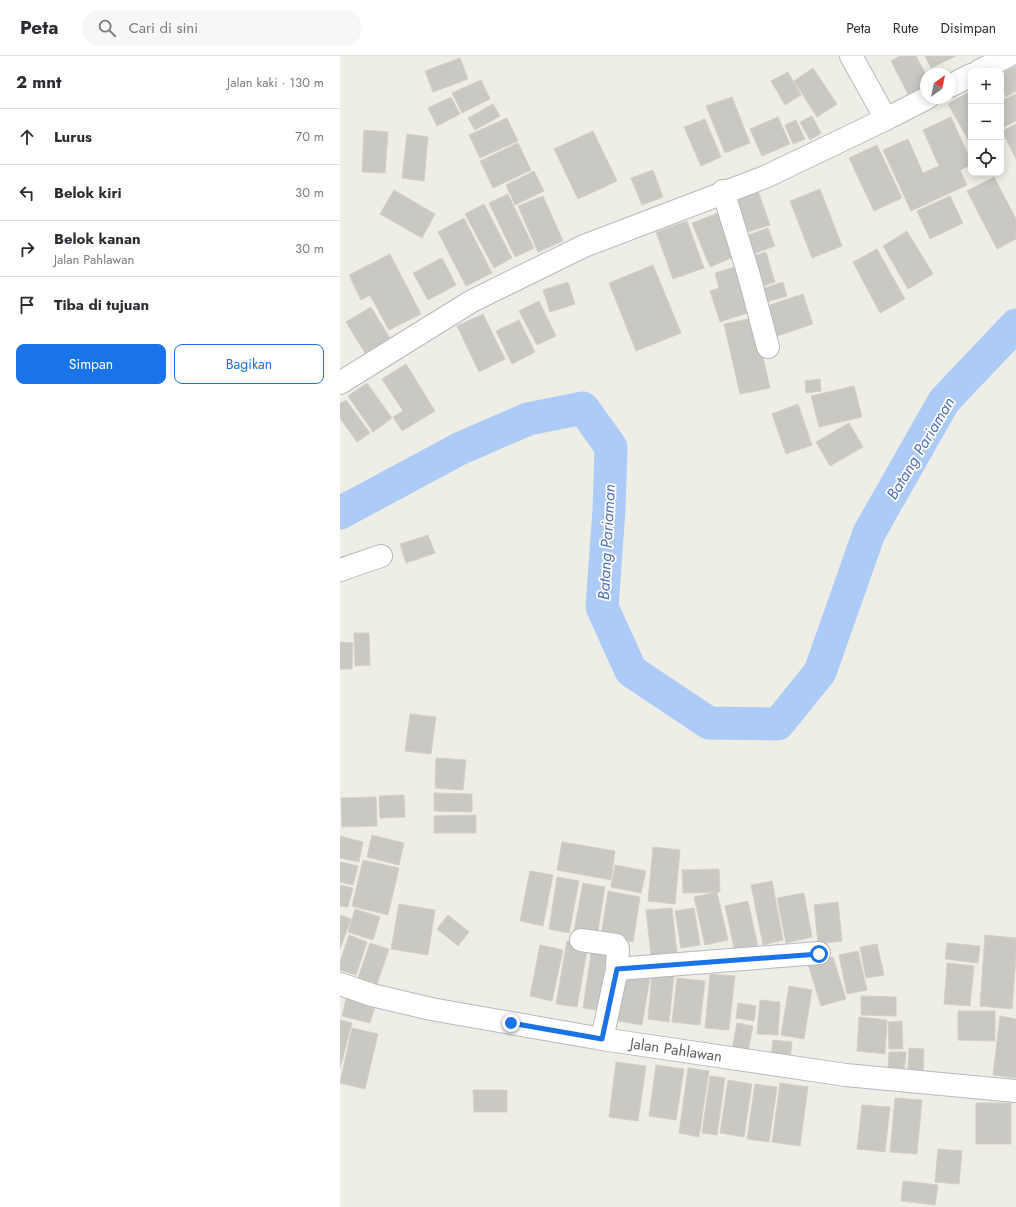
<!DOCTYPE html>
<html lang="id">
<head>
<meta charset="utf-8">
<style>
	body { margin:0; font-family:Jost,sans-serif; background:#f7f7f7; color:#2b2b33 }
	.controls { position:absolute; right:12px; top:12px; display:grid; overflow:hidden; border-radius:8px; box-shadow:0 2px 10px #0003 }
	.controls button { width:36px; height:36px; display:grid; place-items:center; padding:0; border:0; border-bottom:1px solid #e1e1e2; background:#fff; color:#2b2b33; font:20px sans-serif }
	.compass { position:absolute; left:580px; top:12px; width:36px; height:36px; border-radius:50%; background:#fff; box-shadow:0 2px 10px #0003; rotate:33deg }
	.stop { position:absolute; width:12px; height:12px; margin:-9px; border:3px solid #1a73e8; border-radius:50%; background:#fff }
	.stop.end { background:#1a73e8; border-color:#fff; box-shadow:0 1px 4px #0008 }
	.list { margin:0; padding:0; list-style:none }
	h2 { display:flex; justify-content:space-between; align-items:center; height:52px; margin:0; padding:0 16px; font-size:17px }
	h2 small { font-size:13px; font-weight:400; color:#7c7c81 }
	.list li { display:grid; grid-template-columns:26px 1fr auto; gap:12px; align-items:center; box-sizing:border-box; height:56px; padding:0 16px; border-top:1px solid #e1e1e2 }
	.list b { display:block; font-size:15px; white-space:nowrap }
	.list p { margin:0; font-size:13px; white-space:nowrap; color:#7c7c81 }
	.list em { font-size:13px; font-style:normal; color:#7c7c81 }
	.actions { display:flex; gap:8px; padding:12px 16px }
	.actions a { flex:1; padding:9px 0; border:1px solid #1a73e8; border-radius:8px; text-align:center; font-size:14px; color:#1a73e8 }
	.actions .main { background:#1a73e8; color:#fff }
	.icon { flex:none; width:22px; height:22px; fill:none; stroke:currentColor; stroke-width:2; stroke-linecap:round; stroke-linejoin:round }
	.map { position:relative; flex:none; width:676px; height:1151px; overflow:hidden }
	header { display:flex; align-items:center; gap:24px; box-sizing:border-box; height:56px; padding:0 20px; background:#fff; border-bottom:1px solid #e1e1e2 }
	header strong { font-size:19px }
	nav { display:flex; gap:22px; margin-inline-start:auto; font-size:14px }
	.search { width:280px; height:36px; background:#f7f7f7; display:flex; align-items:center; gap:10px; box-sizing:border-box; padding:0 14px; border-radius:22px; color:#7c7c81; font-size:15px }
	main { display:flex }
	aside { flex:1; background:#fff }
	.map>svg:first-child { display:block }
</style>
</head>
<body>
<header>
<strong>Peta</strong>
<div class="search"><svg class="icon" aria-label="search" viewBox="0 0 24 24"><circle cx="10" cy="10" r="6"/><path d="M15 15l6 6"/></svg>Cari di sini</div>
<nav><a>Peta</a><a>Rute</a><a>Disimpan</a></nav>
</header>
<main>
<aside>
<h2>2 mnt<small>Jalan kaki · 130 m</small></h2>
<ul class="list">
<li><svg class="icon" aria-label="ahead" viewBox="0 0 24 24"><path d="M12 20V5M6 11l6-6 6 6"/></svg><div><b>Lurus</b></div><em>70 m</em></li>
<li><svg class="icon" aria-label="left" viewBox="0 0 24 24"><path d="M17 20v-9H6M10 6l-5 5 5 5"/></svg><div><b>Belok kiri</b></div><em>30 m</em></li>
<li><svg class="icon" aria-label="right" viewBox="0 0 24 24"><path d="M7 20v-9h11M14 6l5 5-5 5"/></svg><div><b>Belok kanan</b><p>Jalan Pahlawan</p></div><em>30 m</em></li>
<li><svg class="icon" aria-label="arrive" viewBox="0 0 24 24"><path d="M6 21V4h12l-3 4 3 4H6"/></svg><div><b>Tiba di tujuan</b></div></li>
</ul>
<div class="actions"><a class="main">Simpan</a><a>Bagikan</a></div>
</aside>
<div class="map">
<svg width="676" height="1151" viewBox="0 0 676 1151">
	<rect width="100%" height="100%" fill="#eeeee6"/>
	<g fill="none" stroke-linecap="round" stroke-linejoin="round">
		<path stroke="#adcbf7" stroke-width="33" d="M0,457L119,393L188,363L243,352L271,391L269,454L262,551L291,615L369,667L438,668L480,616L529,477L604,345L676,269"/>
	</g>
	<path fill="#cac8c2" stroke="#d3d0c5" d="M560,0H576L586,19V31L569,40L551,5Z
		M585,0H616L591,12Z
		M120,2L128,23L93,36L85,15Z
		M676,10V35L666,41L661,31V18Z
		M473,12L497,48L477,61L454,25Z
		M448,16L461,39L445,49L431,25Z
		M141,24L150,43L122,57L112,37Z
		M631,35V89L608,48Z
		M676,38V65L661,72V45Z
		M111,41L120,58L97,70L88,52Z
		M392,41L410,87L385,97L366,50Z
		M153,48L160,60L135,74L128,62Z
		M472,60L481,77L470,84L460,66Z
		M438,61L450,88L422,100L410,73Z
		M611,61L631,105V109L620,114L627,129L571,155L543,94L568,83L583,117L599,110L583,74Z
		M167,62L178,85L140,102L129,79Z
		M365,63L381,101L361,110L344,71Z
		M456,64L465,83L453,88L445,69Z
		M676,68V103L662,75Z
		M24,74L48,76L45,117L22,116Z
		M253,75L277,125L238,143L214,93Z
		M67,78L88,81L84,125L62,122Z
		M178,87L191,114L153,132L140,105Z
		M537,89L562,142L534,155L509,102Z
		M313,114L323,141L302,149L291,122Z
		M194,115L204,135L175,149L166,129Z
		M654,121L676,163V183L657,193L627,135Z
		M480,133L502,190L472,202L450,145Z
		M54,134L95,158L82,182L40,158Z
		M418,135L430,169L402,178L390,144Z
		M168,138L194,192L175,201L149,147Z
		M203,140L223,185L198,196L178,150Z
		M610,140L623,167L590,183L577,155Z
		M144,148L172,202L154,212L125,158Z
		M378,157L396,200L370,211L352,167Z
		M124,162L152,217L126,230L98,176Z
		M347,165L364,212L333,223L316,176Z
		M428,172L435,190L410,199L403,181Z
		M567,175L593,218L568,233L543,190Z
		M537,193L565,243L540,257L513,206Z
		M426,196L435,226L416,233L406,202Z
		M50,198L81,258L49,274L30,239L21,244L9,219Z
		M102,202L116,229L88,244L73,217Z
		M313,209L341,277L296,295L269,227Z
		M398,210L413,255L380,266L370,235L379,232L375,217Z
		M228,226L235,248L210,256L203,234Z
		M443,226L447,240L423,247L418,234Z
		M463,238L473,268L431,282L421,252Z
		M199,245L216,280L197,289L179,255Z
		M31,251L50,282L25,297L6,266Z
		M143,258L165,303L139,316L117,270Z
		M414,262L430,332L400,338L384,268Z
		M179,264L195,296L172,308L156,275Z
		M66,308L95,355L62,375L53,361L63,355L42,323Z
		M480,323L481,335L466,337L465,325Z
		M27,327L52,362L33,376L8,340Z
		M514,330L522,361L479,371L471,340Z
		M6,344L30,377L17,386L0,362V348Z
		M458,348L472,389L446,398L432,358Z
		M509,367L523,391L490,410L476,386Z
		M88,479L95,497L66,507L60,488Z
		M14,577H29L30,609L15,610Z
		M0,586L13,587L12,613H0Z
		M70,658L96,661L91,698L65,695Z
		M96,702L126,704L123,734L95,732Z
		M94,737L132,738V756L94,755Z
		M64,739L65,761L40,762L39,740Z
		M36,741L37,770L2,771L1,742Z
		M136,759V777H94V760Z
		M32,779L64,787L59,809L27,801Z
		M0,780L23,786L19,806L0,802Z
		M222,786L275,795L271,824L217,814Z
		M313,791L340,794L335,848L308,845Z
		M23,804L59,812L48,859L12,850Z
		M0,806L18,810L13,829L0,826Z
		M275,809L306,815L301,837L271,831Z
		M379,813L380,836L343,837L342,814Z
		M190,815L213,819L203,870L180,865Z
		M217,821L239,825L229,877L209,873Z
		M432,825L443,884L423,889L411,829Z
		M243,827L265,831L257,880L234,875Z
		M0,829L13,832L8,851L0,850Z
		M268,835L300,841L293,886L261,880Z
		M377,836L388,884L365,889L354,841Z
		M464,837L472,881L446,887L437,842Z
		M408,845L418,891L395,896L385,850Z
		M498,846L502,885L478,888L474,849Z
		M59,848L95,854L88,899L51,893Z
		M332,852L337,898L311,900L306,854Z
		M354,852L360,889L341,892L335,855Z
		M15,853L40,861L33,884L8,876Z
		M0,859L11,863L0,893Z
		M108,859L129,876L118,890L97,873Z
		M9,879L27,886L16,919L0,914V906Z
		M645,879L676,882V901L672,953L640,950Z
		M227,885L248,889L237,951L216,948Z
		M30,887L49,893L37,928L18,922Z
		M607,887L640,890L638,907L605,903Z
		M537,888L544,919L526,922L520,891Z
		M200,889L223,894L212,945L190,940Z
		M252,891L273,894L265,955L243,952Z
		M518,895L527,934L507,938L499,899Z
		M493,901L506,943L481,950L468,908Z
		M607,907L634,910L630,950L604,948Z
		M282,917L310,922L302,969L273,964Z
		M312,917L334,920L329,966L308,963Z
		M370,918L395,920L389,974L365,972Z
		M337,922L365,925L360,969L332,966Z
		M449,930L472,934L464,983L441,979Z
		M7,939L36,947L30,967L2,960Z
		M521,940L556,941V960L521,959Z
		M420,944L440,946L438,979L417,978Z
		M398,947L416,950L414,965L396,962Z
		M618,955H655V985L618,984Z
		M660,960L676,963V1022L653,1019Z
		M519,961L547,964L545,998L517,995Z
		M0,964L12,967L0,1012Z
		M562,965L563,993H549L548,966Z
		M397,967L413,970L408,996L392,993Z
		M12,972L38,978L25,1033L0,1027Z
		M433,984L452,986L450,1004L431,1002Z
		M569,992L584,993L583,1016L568,1015Z
		M549,996H566L564,1018L548,1017Z
		M276,1006L306,1010L298,1065L269,1061Z
		M316,1009L344,1013L336,1064L309,1060Z
		M348,1012L369,1015L359,1081L339,1077Z
		M370,1020L385,1022L377,1079L362,1077Z
		M388,1024L412,1028L404,1081L380,1077Z
		M440,1027L468,1031L460,1090L432,1086Z
		M415,1028L437,1031L429,1086L407,1083Z
		M133,1034H167V1056H134Z
		M555,1042L582,1044L577,1098L550,1096Z
		M636,1047H671V1088H636Z
		M522,1049L550,1051L545,1096L517,1093Z
		M598,1093L622,1095L619,1128L595,1126Z
		M563,1125L598,1129L595,1149L561,1145Z"/>
	<g fill="none" stroke-linecap="round" stroke-linejoin="round">
		<g stroke="#b8b9be" stroke-width="24">
			<g id="minor">
				<path d="M511,0L546,63"/>
				<path d="M639,15L668,0"/>
				<path d="M610,30L631,19"/>
				<path d="M383,135L408,216L428,291"/>
				<path d="M0,327L132,245L244,190L425,121L546,63L587,42"/>
				<path d="M0,514L41,500"/>
				<path d="M241,884L276,889L278,892L277,913"/>
				<path id="s1" d="M0,928L32,939L91,953L262,983L506,1019L676,1035"/>
				<path d="M262,983L277,913L479,897"/>
			</g>
		</g>
		<use href="#minor" stroke="#fff" stroke-width="22"/>
	</g>
	<g fill="none" stroke-linecap="round" stroke-linejoin="round">
		<path stroke="#1a73e8" stroke-width="5" d="M171,967L262,983L277,913L479,898"/>
	</g>
	<g text-anchor="middle" stroke-width="3.5" stroke-linejoin="round" paint-order="stroke">
		<g font-size="15" fill="#5d5f65" stroke="#fff">
			<text dy="5" stroke="none"><textPath href="#s1" startOffset="343">Jalan Pahlawan</textPath></text>
		</g>
		<g font-size="16" font-style="italic" fill="#5173b9" stroke="#fff">
			<text transform="translate(580 392) rotate(-59)" y="6">Batang Pariaman</text>
			<text transform="translate(266 486) rotate(-87)" y="6">Batang Pariaman</text>
		</g>
	</g>
</svg>
<div class="controls">
<button>+</button>
<button>−</button>
<button><svg class="icon" aria-label="locate" viewBox="0 0 24 24"><circle cx="12" cy="12" r="6"/><path d="M12 2v4M12 18v4M2 12h4M18 12h4"/></svg></button>
</div>
<svg class="compass" viewBox="-18 -18 36 36"><path d="M0-13l5 13h-10z" fill="#e53935"/><path d="M0 13l5-13h-10z" fill="#7c7c81"/></svg>
<div class="stop" style="left:479px;top:898px"></div>
<div class="stop end" style="left:171px;top:967px"></div>
</div>
</main>
</body>
</html>
